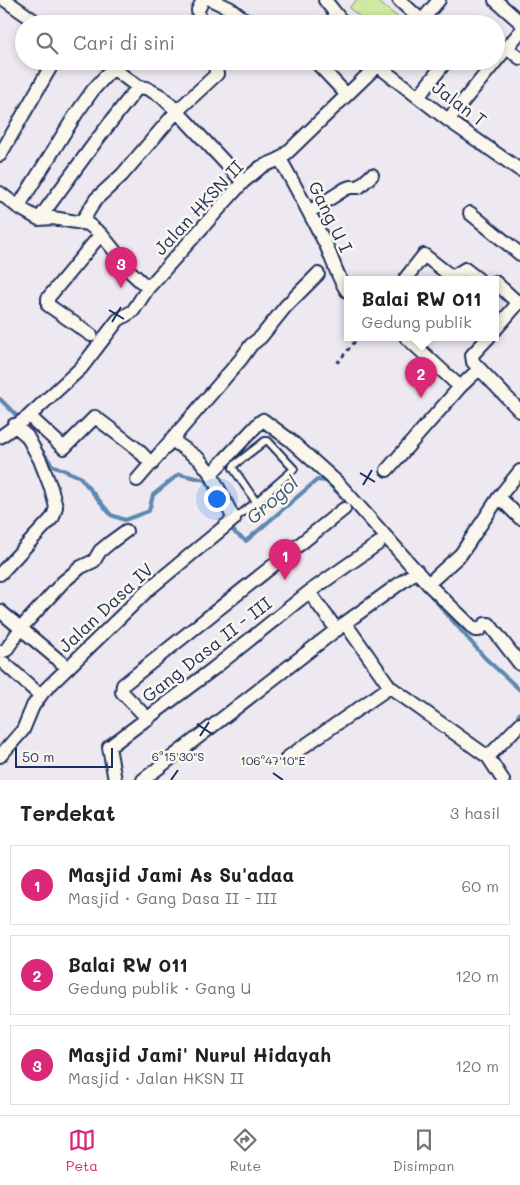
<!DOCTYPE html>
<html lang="id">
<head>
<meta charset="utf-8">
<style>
	body { margin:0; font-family:Mali,sans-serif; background:#f2f2f2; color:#202124 }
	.scale { position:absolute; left:15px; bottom:12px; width:98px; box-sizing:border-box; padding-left:5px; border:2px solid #1b2f5e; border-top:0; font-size:14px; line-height:18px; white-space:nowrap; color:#1b2f5e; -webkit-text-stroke:4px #fbf7ec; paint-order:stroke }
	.you { position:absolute; left:216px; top:498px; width:18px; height:18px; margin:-12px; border:4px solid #fff; border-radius:50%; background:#1a73e8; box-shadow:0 0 0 8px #1a73e833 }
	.badge { display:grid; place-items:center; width:32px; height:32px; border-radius:50%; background:#db2777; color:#fff; font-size:16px; font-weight:700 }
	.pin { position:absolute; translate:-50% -41px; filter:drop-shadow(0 1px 2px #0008) }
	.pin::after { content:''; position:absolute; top:26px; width:18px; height:15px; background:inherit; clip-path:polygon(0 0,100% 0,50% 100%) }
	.popup { position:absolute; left:344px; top:276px; width:155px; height:65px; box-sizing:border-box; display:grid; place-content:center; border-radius:0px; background:#fff; filter:drop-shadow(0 1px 4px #0005); font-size:16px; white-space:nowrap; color:#757577 }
	.popup b { font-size:19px; color:#202124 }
	.popup::after { content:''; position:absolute; left:50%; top:100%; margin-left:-10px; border:10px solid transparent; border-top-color:#fff }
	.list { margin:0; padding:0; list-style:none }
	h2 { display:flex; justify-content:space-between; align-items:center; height:65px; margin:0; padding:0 20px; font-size:21px }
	h2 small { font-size:16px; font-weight:400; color:#757577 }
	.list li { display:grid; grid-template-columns:32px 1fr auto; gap:15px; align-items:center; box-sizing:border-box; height:80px; margin:0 10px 10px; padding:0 10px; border:1px solid #e0e0e0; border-radius:0px }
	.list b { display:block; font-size:19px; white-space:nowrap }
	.list p { margin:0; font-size:16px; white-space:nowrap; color:#757577 }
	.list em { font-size:16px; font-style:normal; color:#757577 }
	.icon { flex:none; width:28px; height:28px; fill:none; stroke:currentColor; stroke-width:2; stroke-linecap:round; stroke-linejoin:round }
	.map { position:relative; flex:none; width:520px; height:780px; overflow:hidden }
	.search { position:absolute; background:#fff; box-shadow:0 2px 8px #0003; left:15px; right:15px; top:15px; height:55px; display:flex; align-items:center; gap:12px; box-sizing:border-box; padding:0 18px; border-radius:28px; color:#757577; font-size:19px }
	.sheet { height:335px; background:#fff }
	nav { display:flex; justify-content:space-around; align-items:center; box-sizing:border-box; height:70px; border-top:1px solid #e0e0e0; background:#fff; font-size:14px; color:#757577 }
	nav a { display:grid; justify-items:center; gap:2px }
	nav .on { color:#db2777 }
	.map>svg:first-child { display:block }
</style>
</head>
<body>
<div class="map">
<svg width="520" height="780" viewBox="0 0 520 780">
	<rect width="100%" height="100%" fill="#eee8f0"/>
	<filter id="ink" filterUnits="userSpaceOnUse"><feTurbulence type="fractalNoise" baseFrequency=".02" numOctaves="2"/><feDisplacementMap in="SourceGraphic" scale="10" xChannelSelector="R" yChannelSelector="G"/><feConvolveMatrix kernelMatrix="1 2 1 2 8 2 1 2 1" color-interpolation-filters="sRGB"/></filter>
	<g filter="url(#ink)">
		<path fill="#cfeaa0" stroke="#758c7f" d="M356,0H376L400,19L396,24H369L349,8Z"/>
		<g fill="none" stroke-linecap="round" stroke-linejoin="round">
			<path stroke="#5c88b1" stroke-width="4" d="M0,399L21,420
				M39,447L52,465L80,477L111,515L125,520L149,511L153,495L179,474L205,480L222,509
				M230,524L235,533L246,541L317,480L326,481L341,496
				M426,590L485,658L520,690
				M515,722L520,713"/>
			<g stroke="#1b2f5e" stroke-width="10">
				<path id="lane" d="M234,519L256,502L294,469L268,441H265L234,465L233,468L256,502"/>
			</g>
			<g stroke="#1b2f5e" stroke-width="16">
				<path id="street" d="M5,0L39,24
					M212,0L231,9L250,24
					M325,0L344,24
					M399,0L422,21
					M495,0L520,22
					M200,24L198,10L203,0
					M419,24L439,0
					M507,48L520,58
					M315,61L347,95
					M374,61L378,66L448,120L520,170
					M496,61L520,32
					M419,96L446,61
					M448,120L496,61
					M0,155L54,61
					M280,159C296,187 311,216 326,245C333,260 337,277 347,291
					M0,193L18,207L39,219L53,218L88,224L101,234L118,255L124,266L148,288
					M18,207L76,114L93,90L112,69H114L138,87L146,88L161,96L177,111L243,182
					M309,212L345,189L350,187H359L372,175
					M470,213L520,254
					M39,219L96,141L138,87
					M81,223L96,199L122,175L177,111L217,74L213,61
					M405,279L424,255L452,277L465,269L478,279
					M495,282L518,303
					M495,330L520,301
					M91,335L48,305V298L101,234
					M406,337L460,387
					M489,337L472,355L473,362L520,411
					M29,416L64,448L95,417L137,449L152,464
					M0,437L29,416L81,368L118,320L133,311L148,288L243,182L261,167L280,159L291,149L382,61
					M172,440L199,459L211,474
					M387,470L460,387L479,369
					M137,480L241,359L251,345L261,337L286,306L318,274
					M499,497L520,518
					M0,574L53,517L56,507L51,488L40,460L27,436L14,425
					M428,584L461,554L499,497L520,471
					M309,592L337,630
					M0,611L68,668
					M345,623L417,571
					M0,652L6,650L21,628L63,582L81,567L94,561L100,551L111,542L126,531
					M4,663L40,695
					M148,719L122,692L123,685L344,509
					M0,756L23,730L33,706L43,692L150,588L234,519L211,474L259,423L263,420L290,440L339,484L428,584L475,630H479L485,624H489L520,664
					M488,757L520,724
					M287,758L390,687
					M115,780L109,747L213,669L309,592L379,543
					M143,780L345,623L390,687L488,757L503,780"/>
			</g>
			<path stroke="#1b2f5e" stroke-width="2.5" stroke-dasharray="4 4" stroke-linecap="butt" d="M337,363L359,337"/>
			<use href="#lane" stroke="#fbf7ec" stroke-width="6"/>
			<use href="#street" stroke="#fbf7ec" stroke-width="12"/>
		</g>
	</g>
	<path fill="none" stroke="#1b2f5e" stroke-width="2" d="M109,310L124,319M112,322L121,307M360,473L375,482M363,485L372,470M197,724L212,734M200,736L209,722M273,773L283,780M171,780L178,770"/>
	<g text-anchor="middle" stroke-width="5" stroke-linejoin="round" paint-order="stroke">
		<g font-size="18" fill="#1b2f5e" stroke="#fbf7ec">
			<text transform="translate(459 104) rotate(37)" y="6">Jalan T</text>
			<text transform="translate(199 208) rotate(-47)" y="6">Jalan HKSN II</text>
			<text transform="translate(330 217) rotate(64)" y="6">Gang U I</text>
			<text transform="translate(106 608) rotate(-43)" y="6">Jalan Dasa IV</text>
			<text transform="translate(207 650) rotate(-38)" y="6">Gang Dasa II - III</text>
		</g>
		<g font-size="19" font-style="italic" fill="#365480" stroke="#fbf7ec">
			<text transform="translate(272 500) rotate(-41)" y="7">Grogol</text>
		</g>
	</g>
	<g font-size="12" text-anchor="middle" fill="#1b2f5e" stroke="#fbf7ec" stroke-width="5" stroke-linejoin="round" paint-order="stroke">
		<text x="178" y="761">6°15'30"S</text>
		<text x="273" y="765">106°47'10"E</text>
	</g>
</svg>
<div class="scale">50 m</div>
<div class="you"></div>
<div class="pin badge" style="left:285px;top:580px">1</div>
<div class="pin badge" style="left:421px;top:398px">2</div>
<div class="popup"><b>Balai RW 011</b>Gedung publik</div>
<div class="pin badge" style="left:121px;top:288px">3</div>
<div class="search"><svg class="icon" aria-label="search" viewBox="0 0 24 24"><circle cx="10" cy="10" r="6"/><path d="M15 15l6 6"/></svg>Cari di sini</div>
</div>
<section class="sheet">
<h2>Terdekat<small>3 hasil</small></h2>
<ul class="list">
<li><span class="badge">1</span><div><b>Masjid Jami As Su'adaa</b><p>Masjid · Gang Dasa II - III</p></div><em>60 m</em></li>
<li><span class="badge">2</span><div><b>Balai RW 011</b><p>Gedung publik · Gang U</p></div><em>120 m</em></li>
<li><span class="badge">3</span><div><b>Masjid Jami' Nurul Hidayah</b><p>Masjid · Jalan HKSN II</p></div><em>120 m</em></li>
</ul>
</section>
<nav>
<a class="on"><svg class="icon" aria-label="map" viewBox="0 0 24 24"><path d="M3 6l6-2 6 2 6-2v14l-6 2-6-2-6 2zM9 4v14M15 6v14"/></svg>Peta</a>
<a><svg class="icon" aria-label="directions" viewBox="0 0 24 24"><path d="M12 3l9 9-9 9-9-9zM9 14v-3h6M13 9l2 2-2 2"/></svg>Rute</a>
<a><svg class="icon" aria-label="saved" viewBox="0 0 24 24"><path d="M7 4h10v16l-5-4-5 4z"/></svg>Disimpan</a>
</nav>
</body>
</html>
